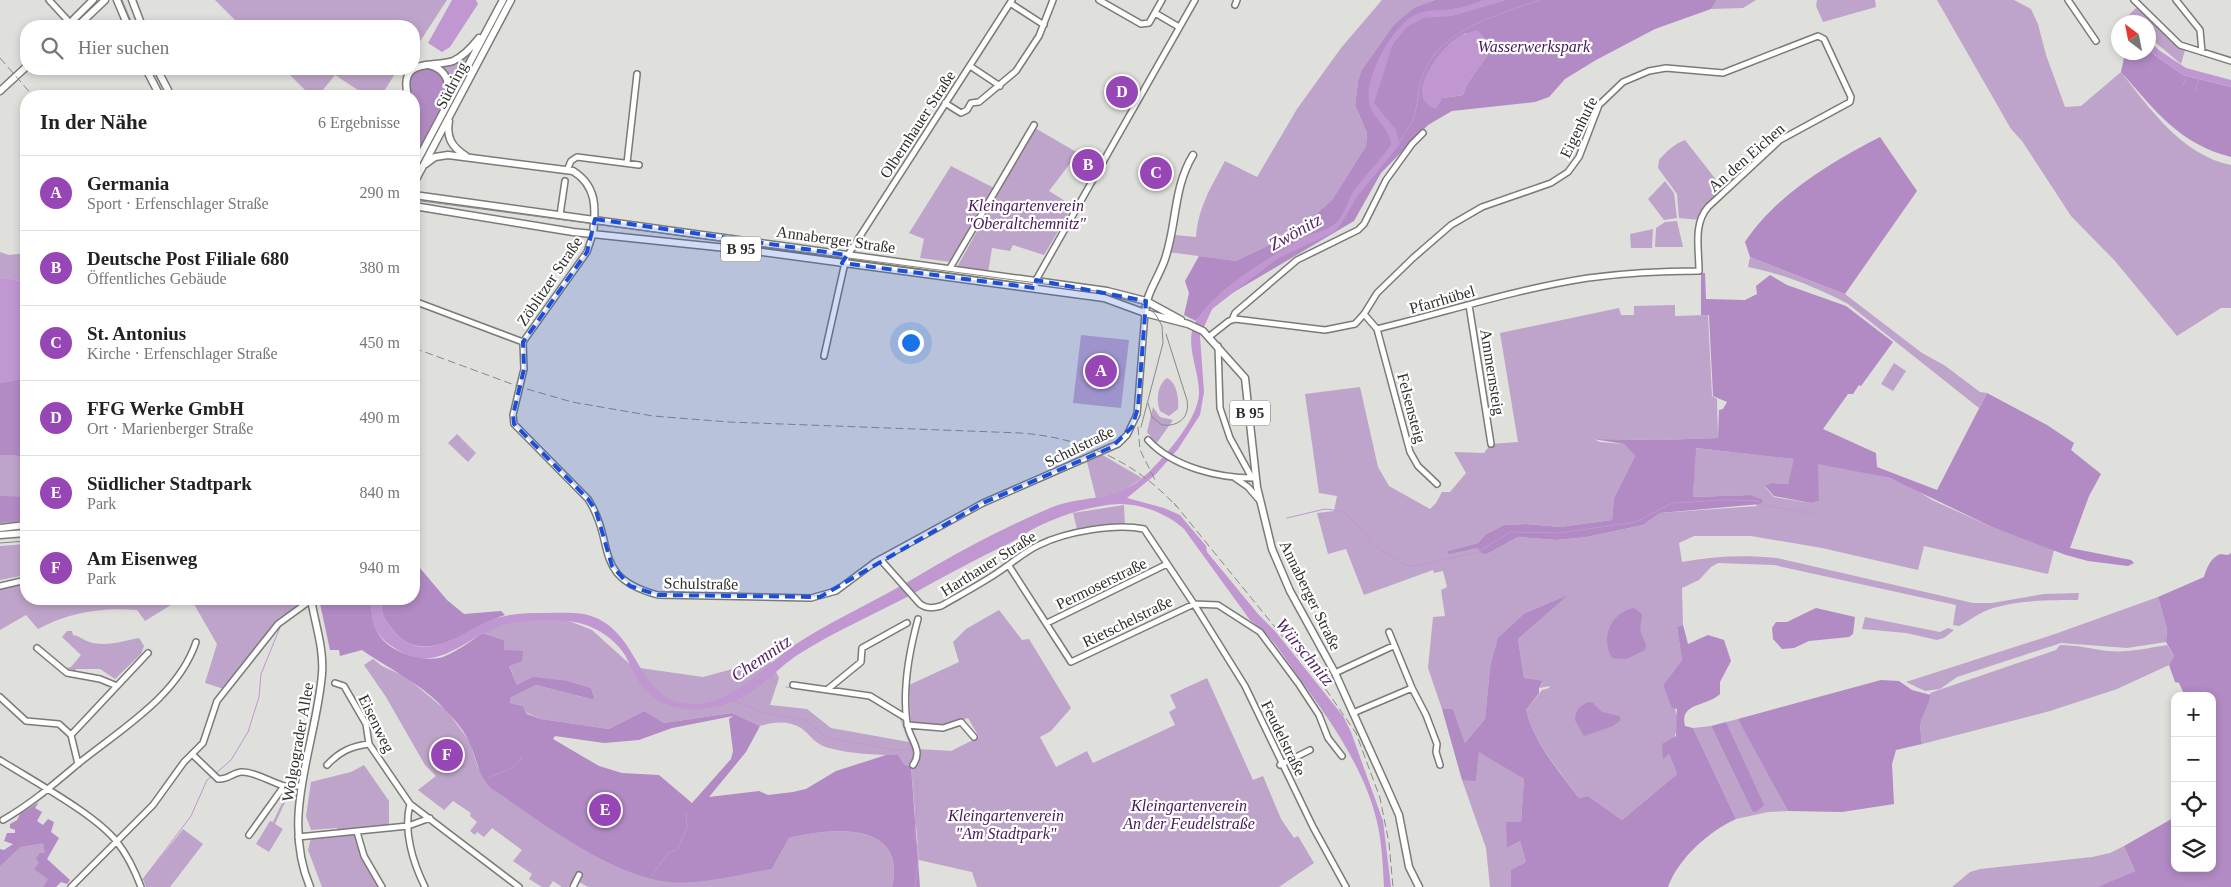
<!DOCTYPE html>
<html lang="de">
<head>
<meta charset="utf-8">
<style>
	body { margin:0; font-family:"Times New Roman",serif; background:#f6f6f6; color:#222 }
	.controls { position:absolute; right:15px; bottom:15px; display:grid; overflow:hidden; border-radius:10px; box-shadow:0 2px 8px #0003 }
	.controls button { width:45px; height:45px; display:grid; place-items:center; padding:0; border:0; border-bottom:1px solid #e0e0e0; background:#fff; color:#222; font:25px sans-serif }
	.compass { position:absolute; left:2111px; top:15px; width:45px; height:45px; border-radius:50%; background:#fff; box-shadow:0 2px 8px #0003; rotate:328deg }
	.you { position:absolute; left:910px; top:342px; width:18px; height:18px; margin:-12px; border:4px solid #fff; border-radius:50%; background:#1a73e8; box-shadow:0 0 0 8px #1a73e833 }
	.badge { display:grid; place-items:center; width:32px; height:32px; border-radius:50%; background:#9746b6; color:#fff; font-size:16px; font-weight:700 }
	.pin { position:absolute; translate:-50% -50%; border:2px solid #fff; box-shadow:0 1px 5px #0006 }
	.list { margin:0; padding:0; list-style:none }
	h2 { display:flex; justify-content:space-between; align-items:center; height:65px; margin:0; padding:0 20px; font-size:21px }
	h2 small { font-size:16px; font-weight:400; color:#767676 }
	.list li { display:grid; grid-template-columns:32px 1fr auto; gap:15px; align-items:center; box-sizing:border-box; height:75px; padding:0 20px; border-top:1px solid #e0e0e0 }
	.list b { display:block; font-size:19px; white-space:nowrap }
	.list p { margin:0; font-size:16px; white-space:nowrap; color:#767676 }
	.list em { font-size:16px; font-style:normal; color:#767676 }
	.icon { flex:none; width:28px; height:28px; fill:none; stroke:currentColor; stroke-width:2; stroke-linecap:round; stroke-linejoin:round }
	.map { position:relative; flex:none; width:2231px; height:887px; overflow:hidden }
	.search { position:absolute; background:#fff; box-shadow:0 2px 8px #0003; left:20px; top:20px; width:400px; height:55px; display:flex; align-items:center; gap:12px; box-sizing:border-box; padding:0 18px; border-radius:20px; color:#767676; font-size:19px }
	.panel { position:absolute; background:#fff; box-shadow:0 2px 8px #0003; left:20px; top:90px; width:400px; height:515px; border-radius:20px }
	.map>svg:first-child { display:block }
</style>
</head>
<body>
<div class="map">
<svg width="2231" height="887" viewBox="0 0 2231 887">
	<rect width="100%" height="100%" fill="#dfdfdb"/>
	<path fill="#bea4ca" d="M215,0H447L417,46L414,47V26H241Z
		M1382,0H1435L1414,9L1358,82L1355,105L1367,133L1366,146L1332,200L1302,226L1282,239L1236,261L1168,252L1175,235L1196,237C1198,208 1211,187 1225,161L1257,177L1297,109L1341,48Z
		M1717,0H1756L1743,8L1711,9Z
		M1817,0H1875L1876,7L1823,22L1816,6Z
		M1937,0H2014L2031,9L2038,24L2046,55L2065,107L2081,106L2121,72C2150,109 2182,155 2231,165V308H2221L2177,336L2115,261L2071,216L2022,141L2011,129Z
		M2137,7L2170,40L2185,50L2181,64L2149,37L2148,22H2134L2128,16Z
		M485,32L448,101L429,63L451,61Z
		M284,69H398L381,96H367L335,75L318,96H311Z
		M1035,128L1078,153L1049,191L1073,206L1044,255L1013,245L1010,251L992,248L988,273L957,267Z
		M1685,140L1725,191L1700,220L1679,218L1677,194L1658,168L1659,160C1667,151 1674,144 1685,140Z
		M951,166L994,188L951,262L920,258L924,239L909,233Z
		M1665,181L1674,193L1677,218L1664,220L1648,199Z
		M1677,221L1683,247H1655L1656,228L1665,222Z
		M1653,229L1652,248H1631L1630,234Z
		M0,252L9,255L26,253V282L0,277Z
		M1750,257L1845,294L1922,353L1944,365L1980,392L1987,393L1979,408L1848,304C1816,287 1783,274 1748,267Z
		M1675,305V316L1708,315L1712,396L1717,399L1718,438L1659,440L1594,439L1600,442L1624,444L1635,456L1614,498L1612,520L1560,527L1526,524L1504,525L1486,534L1478,543L1448,551L1477,548L1487,554L1518,537L1557,540L1587,537L1643,525L1660,513L1757,506L1750,495L1693,497L1695,448L1795,459L1788,484L1771,483L1765,487L1774,497L1811,503L1819,501L1817,463L1890,478L1905,483L1932,500L1992,527L2054,550L2048,574L1924,546L1918,570L1822,548L1751,536H1694L1679,543L1682,562C1715,556 1744,555 1777,558L1973,603H1992L2044,594L2079,593L2078,600C2050,600 2008,600 1983,612C1975,616 1967,622 1959,626L1953,625L1956,605L1774,565L1718,563L1711,567L1699,580L1682,588L1683,625L1677,627L1682,660L1663,685C1682,718 1683,725 1663,758L1669,754L1677,774L1622,820L1588,796L1579,798C1559,770 1535,744 1526,710L1542,690L1549,688L1550,686L1539,688L1543,682L1524,678L1518,639L1566,596L1525,613L1490,668L1485,719L1465,743L1453,709H1442L1428,668L1433,617L1445,616L1441,590L1447,587L1443,571L1434,573L1433,570L1364,595L1346,549L1328,554L1317,513L1334,511L1337,496L1319,493L1305,394L1360,387L1378,467L1389,486L1430,509L1436,503L1442,492H1450L1466,473L1454,452L1484,453L1491,444L1518,442L1500,333L1619,308L1621,315H1634V306Z
		M1081,335L1129,340L1121,408L1073,403Z
		M1894,363L1906,371L1893,391L1881,384Z
		M26,378V503L0,505V383Z
		M1167,378C1177,382 1179,399 1178,409L1169,416L1160,411C1156,401 1157,385 1167,378Z
		M1153,407L1160,417L1173,420L1156,444L1147,432Z
		M457,434L476,453L468,462L448,443Z
		M1099,453L1142,478L1121,493L1096,498L1086,458Z
		M1124,505L1125,527L1078,533L1073,513Z
		M26,544V575L0,580V546Z
		M26,583V599H173L174,603L145,621L137,610C103,607 69,612 38,629L26,615L0,630V588Z
		M2158,597L2167,629L2166,642L2127,648L2061,643L1957,677L1940,689L1925,691L1906,682L2055,634Z
		M191,599H302L303,602L276,623L224,689L205,683L217,644Z
		M999,610L1022,640L1029,639L1071,708L1051,731L1040,737L1056,767L1087,751L1093,763L1175,725L1169,712L1176,708L1170,695L1207,678L1253,780L1263,776L1281,819L1294,838L1298,836L1314,863L1279,887H977L972,872L919,860L911,766L905,765L898,755C874,755 852,754 829,748C814,744 811,735 801,728C788,720 773,722 760,726L732,713L664,723L644,711L609,729L541,719L527,713L523,706L510,703V698L536,685L595,700L591,688L568,681L517,685L503,650L504,640L483,633L506,621L524,618L569,621L592,630L633,667L703,677L770,659L779,678L770,705L807,709L831,728L909,742L918,749L951,751L979,737L968,718L943,727L911,725L909,685L959,662L953,642L966,629Z
		M1865,617L1940,632L1948,628L1954,630L1944,638L1937,640L1906,633L1862,629Z
		M67,631H72L73,635C79,636 82,639 87,641C103,648 123,641 139,638L144,646L141,654L115,679L100,669H76L75,671L66,668L71,667L81,655L62,637Z
		M2060,645C2077,645 2092,649 2108,651C2128,653 2148,648 2167,645L2174,656L2169,665L2117,689L2050,711L1922,744C1919,722 1921,715 1931,696L1930,693L2056,650Z
		M373,659L382,666L406,677L447,711L470,742L478,768L516,804L588,852L649,878L772,869L789,838C830,828 907,820 892,887H588L574,879L568,887H562L553,881L549,887H542L529,879L532,874L513,861L522,850L492,828L484,837L477,832L475,835L470,831L477,822L470,816L471,813L453,801L444,810L418,790L436,776L425,765L386,697L364,665Z
		M1738,719L1745,728L1788,811L1768,812L1736,819L1693,728L1711,726L1752,811L1741,757L1726,722Z
		M1479,751L1524,779L1521,822H1507V848L1520,841L1526,862L1512,870L1511,887H1490L1486,848L1462,780H1476Z
		M364,765L389,801V828L357,832L362,855L378,887H322L308,850L311,838L337,837V828L311,830L306,816L311,782L351,772Z
		M284,799L286,800L275,824L283,829L269,852L256,844L270,821L273,822Z
		M183,829L203,844L170,887H146L143,879Z
		M40,840L49,847L40,863L53,877L46,887H0V861L14,846Z
		M2124,846L2135,871L2097,887H1952L1970,872L1980,869L2092,857L2110,853Z"/>
	<path fill="#b28ac4" fill-rule="evenodd" d="M1435,0H1717L1711,9L1655,29L1596,60L1565,79L1549,97L1535,102L1452,111L1428,125L1381,173L1354,221L1222,299L1212,309L1206,321L1198,318L1196,321L1184,315L1189,293L1185,281L1199,256L1236,261L1282,239L1302,226L1332,200L1366,146L1367,133L1355,105L1358,82L1362,70L1394,25L1414,8ZM1466,33L1488,54L1467,84L1463,95L1443,98L1422,92C1426,67 1445,45 1466,33Z
		M2149,51L2183,75L2231,87V157C2179,144 2155,110 2121,72L2125,53Z
		M423,65L443,73L448,101L414,167V96H408L409,76Z
		M1880,137L1917,191L1845,294L1750,257L1745,242C1776,195 1831,162 1880,137Z
		M1701,273H1705L1706,299L1745,300L1757,294L1756,286L1770,275L1787,285L1846,306L1893,342L1861,386L1859,385L1853,394H1848L1823,429L1876,453L1877,467L1937,490L1987,393L2047,425L2074,443L2071,450L2101,474L2089,496L2070,548L2131,560L2134,563L2128,566L2088,561L2066,555L1992,527L1890,478L1818,464L1819,501L1811,503L1774,496L1765,486L1771,483L1788,484L1794,459L1696,448L1693,497L1750,495L1763,500L1761,504L1660,513L1643,525L1587,537L1557,540L1518,537L1487,554L1482,553L1477,548L1448,554V551L1478,543L1486,534L1504,525L1526,524L1560,527L1612,520L1614,498L1635,456L1624,444L1593,439L1659,440L1718,438L1719,410L1723,409L1727,402L1713,396L1709,315H1701Z
		M26,378L22,389L26,403V459L15,455H0V383Z
		M0,496L26,497V521L0,523Z
		M2231,553V887H2097L2135,871L2124,846L2175,817V868H2212V696H2185L2179,683L2175,682L2169,665L2174,656L2166,642L2167,629L2158,597L2204,577C2207,567 2210,559 2220,554L2228,555Z
		M414,561L447,600L464,614L501,611L505,615C471,626 424,670 393,630C384,619 380,613 382,599H414Z
		M1568,595L1518,639L1524,678L1543,681L1539,688V693L1526,710C1535,744 1558,770 1579,798L1588,796L1622,820L1677,774L1669,754L1663,759L1662,744L1676,736L1677,709L1672,708L1663,685L1682,660L1677,627L1683,625L1688,644L1708,635L1724,640L1731,661L1720,682V694C1707,707 1679,702 1685,726L1693,728L1736,819C1709,831 1678,859 1668,887H1511V870L1526,862L1520,841L1507,848L1506,822H1521L1524,779L1479,752L1476,781L1462,780L1442,709H1453L1465,743L1485,719L1490,668L1498,638L1525,613Z
		M319,599H372C371,611 372,622 378,633C387,652 424,663 443,657C456,652 471,641 483,633L504,640V650L523,651L522,661L509,666L517,685L533,677L568,681L591,688L595,700L536,685L510,698V703L523,706L527,714L541,719L609,729L644,711L664,723L732,713L760,726L746,752L709,797L759,791L768,795L793,792L806,789L836,771L886,755H898L905,765L911,766L920,887H892C907,820 831,828 789,838L772,869C740,874 703,885 670,882C610,876 540,821 491,788C477,774 478,761 470,744C466,733 456,721 448,713C425,685 390,670 362,650L340,656L339,650H330ZM733,716L729,719L733,751L731,759L692,803L659,775L622,773L599,766L553,739L555,736L604,743L639,740L672,728Z
		M1634,608L1642,614L1640,630L1646,645L1645,650L1626,659L1612,658C1600,638 1611,612 1634,608Z
		M1816,608L1855,617L1853,634L1849,637L1809,641L1794,648L1782,649L1773,639L1772,628L1776,622H1787Z
		M1881,680L1899,681L1912,690L1931,695C1923,720 1918,716 1922,744L1896,750L1892,764L1894,804L1842,812L1788,811L1738,719Z
		M1589,702L1593,703L1602,712L1619,716L1621,720L1613,726L1584,736L1575,720C1576,710 1579,706 1589,702Z
		M1726,722L1764,805L1756,812L1752,811L1711,726Z
		M39,802L35,808L42,812L37,821L43,825L48,819L54,822L51,832L59,838L47,859L70,880L67,884L61,882L56,887H43L48,879L34,869L39,863L36,858L40,853H45L43,843L20,847L0,866V849L4,850L13,844L4,841L7,833H15V830L10,828V824L17,820L20,814Z"/>
	<path fill="#c097d1" d="M452,0H476L478,4L450,47L442,52L428,43Z
		M1483,0H1507L1452,16L1423,18L1407,27L1393,44L1374,103L1396,130L1400,144L1357,197L1339,227L1332,233L1277,259L1212,309L1200,336L1204,392L1200,415L1178,449L1156,474L1127,498L1164,508L1180,515L1206,546L1207,552L1258,614L1275,631L1343,716L1351,732L1383,821L1391,887H1384C1383,867 1382,846 1378,826C1366,770 1330,720 1297,675C1283,655 1271,635 1250,620L1184,529C1168,514 1140,503 1118,504C1089,506 1061,515 1035,528C1027,532 1019,538 1010,543C976,559 942,577 909,596C872,615 834,632 799,654C777,668 761,689 737,700C708,713 667,715 644,689C636,679 631,666 625,655C612,635 589,622 565,621C546,620 526,619 507,624C462,636 438,680 390,645C373,633 371,618 372,599H382C380,612 384,619 392,629C419,664 453,639 482,624C503,613 524,613 548,613C561,613 576,612 588,615C644,631 634,707 697,704C738,701 767,662 799,642C837,618 879,599 918,576C960,551 1005,527 1050,508C1090,492 1114,506 1149,472C1166,455 1198,419 1199,394C1200,371 1183,342 1196,321C1215,289 1268,258 1301,239C1312,233 1328,231 1337,222C1345,214 1347,201 1353,192C1365,175 1379,161 1391,145C1390,127 1372,119 1369,102C1364,76 1394,22 1419,13C1431,9 1445,11 1457,8C1466,7 1475,3 1483,0Z
		M1477,30L1485,38L1488,54L1467,84L1463,95L1443,98L1436,109C1404,98 1435,58 1450,43C1457,36 1468,33 1477,30Z
		M2148,40L2160,51L2186,68L2231,80V87L2183,75L2149,51Z
		M0,277L26,282V378L3,383H0Z"/>
	<g fill="none" stroke-linecap="round" stroke-linejoin="round">
		<path stroke="#c097d1" stroke-width="1" d="M2183,85L2187,76
			M2195,90L2199,79
			M1399,142C1404,134 1410,127 1413,119C1419,105 1417,88 1423,74C1442,28 1497,16 1539,0
			M1287,518L1325,509L1342,511L1358,525L1372,544L1404,565L1416,566L1478,552L1510,532L1559,533L1636,522L1672,503L1726,500L1759,501L1762,505L1816,514
			M284,617L289,599
			M770,677L777,683
			M786,687L827,692
			M853,696L868,699L893,713
			M734,701L765,713L805,720L828,738L895,750H910L913,753
			M900,717L914,756
			M215,774L231,760L248,732L259,697L261,674L281,625
			M488,778C498,772 518,770 521,757
			M678,848L687,828L686,813
			M651,877L668,853L676,850
			M141,882L191,816L207,780L212,776
			M915,887L918,862V847L914,837L918,796L916,766"/>
		<g stroke="#7a7a76" stroke-width="8">
			<path id="minor" d="M49,0L72,25
				M1099,0L1141,24L1149,23L1162,0
				M2068,0L2096,41
				M2134,0L2180,45L2231,61
				M2176,0L2200,30L2202,52
				M1010,3L1044,25
				M1235,5L1237,0
				M1155,13L1179,27
				M970,66L1000,86
				M945,103L961,113L967,110L971,103L979,102L1016,71L1039,36L1053,0
				M627,163L637,74
				M567,170L571,161L577,157L639,165
				M560,215L565,181
				M950,268L1034,125
				M1035,288L1036,280L1195,0
				M414,301L523,342
				M1469,305L1491,444
				M1232,320L1235,313L1297,260L1358,230L1364,224L1386,180L1412,144L1423,133
				M1377,329L1410,452L1418,466L1437,484
				M1210,336L1229,321L1235,319L1325,330L1355,324L1364,314L1377,293L1413,258L1451,225L1482,207L1551,183L1568,172L1579,157L1599,105L1623,82L1649,71L1666,68L1723,73L1818,36L1824,39L1851,97L1850,102L1780,140L1708,207C1693,224 1699,249 1699,271C1662,271 1625,273 1588,278C1516,289 1447,312 1377,329L1364,314
				M523,342L524,369L513,415L514,424L588,499C617,545 591,577 658,595L811,598L836,591L875,562L983,503L1118,444L1127,435L1137,414L1145,313
				M523,342L587,252L593,234
				M1218,346L1220,408L1230,438L1252,478
				M824,356L846,258L1012,0
				M1148,440C1173,467 1218,478 1253,478
				M1235,478L1248,487L1260,501
				M880,559L920,604C927,609 933,608 941,606C960,595 979,585 997,573C1011,564 1024,552 1039,545C1065,532 1115,523 1144,529L1194,604L1218,605L1260,632L1298,683L1319,715L1328,738L1342,756
				M1009,566L1071,662L1194,604L1245,686L1313,827L1346,887
				M0,586L26,580
				M1047,623L1167,564
				M1389,632L1412,688L1426,715L1437,744L1436,752L1440,765
				M37,648L67,673L100,679L117,686
				M1335,673L1393,646
				M335,683L344,686L366,724L369,744L410,804L519,887
				M793,685L870,696L906,718
				M828,689L861,662L862,648L907,623
				M0,697L26,721L59,724L71,735
				M1353,713L1412,688
				M907,725L943,728L961,722L974,737
				M193,755L218,779C228,780 232,773 241,772C253,771 271,782 284,786
				M0,760C33,781 95,814 117,842C128,856 135,871 141,887
				M78,764L71,735L148,653
				M327,765C339,752 351,746 369,744
				M913,765C924,750 909,739 907,723C902,688 909,652 918,619
				M1280,765L1310,750
				M410,804C403,831 413,863 425,887
				M3,820C31,804 54,784 79,763C121,729 178,696 196,642
				M357,832L364,856L382,887
				M249,835L284,786H301
				M298,837L408,826L430,818
				M71,887L153,805L184,762L203,743L217,701L278,624L311,600
				M573,887L579,875"/>
		</g>
		<g stroke="#7a7a76" stroke-width="9">
			<path id="major" d="M117,0L128,26
				M132,0L142,26
				M72,25L73,20L93,0
				M71,26L82,22L105,0
				M429,65C446,69 450,82 449,98
				M146,69L160,96
				M157,69L171,96
				M0,91L26,67
				M408,96C398,57 433,68 453,61C464,56 472,47 479,38
				M449,121C446,138 452,147 466,156
				M424,165L435,157L448,155L573,171C597,186 596,208 593,234
				M414,167L503,0
				M414,183L511,0
				M414,195L1107,291L1146,301L1181,320
				M414,206L573,232L755,251L1104,298L1145,313L1188,324L1203,331L1245,378L1257,487L1272,549L1290,591L1335,673L1388,790L1399,815L1409,867L1419,887
				M1145,313C1146,293 1159,277 1165,259C1177,224 1173,188 1193,155
				M0,528L26,525
				M0,535L26,533
				M310,887C280,816 316,745 322,674C324,648 315,624 311,599"/>
		</g>
		<use href="#minor" stroke="#fff" stroke-width="5"/>
		<use href="#major" stroke="#fff" stroke-width="6"/>
		<path stroke="#898986" stroke-width="1" d="M122,0L133,26
			M153,69L167,96
			M414,200L1104,292L1145,305L1156,315L1162,326L1163,343L1141,427
			M1148,403L1152,417L1162,425C1179,427 1190,417 1187,400L1166,334
			M0,543L26,541"/>
		<path stroke="#898986" stroke-width="1" stroke-dasharray="8 4" stroke-linecap="butt" d="M0,58L33,96
			M414,348L520,387L572,402L653,416L729,422L1021,433C1083,438 1135,461 1177,507
			M1138,427L1140,450L1155,480
			M1174,503L1327,691L1356,733L1380,798L1389,843L1393,887"/>
	</g>
	<path fill="#1d4ed8" fill-opacity="0.2" stroke="#1d4ed8" stroke-width="4" stroke-dasharray="10 6" stroke-linejoin="round" d="M595,219L847,255L842,263L1035,288L1036,280L1146,301L1138,408L1132,427L1112,447L983,503L820,597L658,595L630,586L612,566L596,511L588,499L514,424L513,415L524,369L523,342L587,252Z"/>
	<g text-anchor="middle" stroke-width="4.5" stroke-linejoin="round" paint-order="stroke">
		<g fill="#fff" stroke="#6e6e6d" stroke-width="1">
			<rect x="721" y="236.5" width="40" height="25" rx="4"/>
			<rect x="1230" y="400.5" width="40" height="25" rx="4"/>
		</g>
		<g font-size="15" font-weight="bold" fill="#30302e">
			<text x="741" y="254">B 95</text>
			<text x="1250" y="418">B 95</text>
		</g>
		<g font-size="16" font-style="italic" fill="#49165c" stroke="#fff">
			<text x="1534" y="52">Wasserwerkspark</text>
			<text x="1026" y="211">Kleingartenverein<tspan x="1026" dy="18">"Oberaltchemnitz"</tspan></text>
			<text x="1189" y="811">Kleingartenverein<tspan x="1189" dy="18">An der Feudelstraße</tspan></text>
			<text x="1006" y="821">Kleingartenverein<tspan x="1006" dy="18">"Am Stadtpark"</tspan></text>
		</g>
		<g font-size="16" fill="#30302e" stroke="#fff">
			<text transform="translate(451 85) rotate(-62)" y="6">Südring</text>
			<text transform="translate(917 124) rotate(-57)" y="6">Olbernhauer Straße</text>
			<text transform="translate(1578 127) rotate(-64)" y="6">Eigenhufe</text>
			<text transform="translate(1746 157) rotate(-41)" y="6">An den Eichen</text>
			<text transform="translate(836 239) rotate(8)" y="6">Annaberger Straße</text>
			<text transform="translate(549 281) rotate(-56)" y="6">Zöblitzer Straße</text>
			<text transform="translate(1442 299) rotate(-16)" y="6">Pfarrhübel</text>
			<text transform="translate(1493 372) rotate(81)" y="6">Ammernsteig</text>
			<text transform="translate(1412 408) rotate(75)" y="6">Felsensteig</text>
			<text transform="translate(1079 446) rotate(-26)" y="6">Schulstraße</text>
			<text transform="translate(988 563) rotate(-32)" y="6">Harthauer Straße</text>
			<text transform="translate(701 583) rotate(1)" y="6">Schulstraße</text>
			<text transform="translate(1101 583) rotate(-26)" y="6">Permoserstraße</text>
			<text transform="translate(1311 595) rotate(64)" y="6">Annaberger Straße</text>
			<text transform="translate(1127 621) rotate(-26)" y="6">Rietschelstraße</text>
			<text transform="translate(377 723) rotate(64)" y="6">Eisenweg</text>
			<text transform="translate(1284 738) rotate(64)" y="6">Feudelstraße</text>
			<text transform="translate(297 742) rotate(-80)" y="6">Wolgograder Allee</text>
		</g>
		<g font-size="18" font-style="italic" fill="#521f64" stroke="#fff">
			<text transform="translate(1295 232) rotate(-29)" y="6">Zwönitz</text>
			<text transform="translate(1305 652) rotate(51)" y="6">Würschnitz</text>
			<text transform="translate(761 658) rotate(-34)" y="6">Chemnitz</text>
		</g>
	</g>
</svg>
<div class="controls">
<button>+</button>
<button>−</button>
<button><svg class="icon" aria-label="locate" viewBox="0 0 24 24"><circle cx="12" cy="12" r="6"/><path d="M12 2v4M12 18v4M2 12h4M18 12h4"/></svg></button>
<button><svg class="icon" aria-label="layers" viewBox="0 0 24 24"><path d="M12 4l9 5-9 5-9-5zM3 14l9 5 9-5"/></svg></button>
</div>
<svg class="compass" viewBox="-18 -18 36 36"><path d="M0-13l5 13h-10z" fill="#e53935"/><path d="M0 13l5-13h-10z" fill="#767676"/></svg>
<div class="you"></div>
<div class="pin badge" style="left:1101px;top:371px">A</div>
<div class="pin badge" style="left:1088px;top:165px">B</div>
<div class="pin badge" style="left:1156px;top:173px">C</div>
<div class="pin badge" style="left:1122px;top:92px">D</div>
<div class="pin badge" style="left:605px;top:810px">E</div>
<div class="pin badge" style="left:447px;top:755px">F</div>
<div class="search"><svg class="icon" aria-label="search" viewBox="0 0 24 24"><circle cx="10" cy="10" r="6"/><path d="M15 15l6 6"/></svg>Hier suchen</div>
<section class="panel">
<h2>In der Nähe<small>6 Ergebnisse</small></h2>
<ul class="list">
<li><span class="badge">A</span><div><b>Germania</b><p>Sport · Erfenschlager Straße</p></div><em>290 m</em></li>
<li><span class="badge">B</span><div><b>Deutsche Post Filiale 680</b><p>Öffentliches Gebäude</p></div><em>380 m</em></li>
<li><span class="badge">C</span><div><b>St. Antonius</b><p>Kirche · Erfenschlager Straße</p></div><em>450 m</em></li>
<li><span class="badge">D</span><div><b>FFG Werke GmbH</b><p>Ort · Marienberger Straße</p></div><em>490 m</em></li>
<li><span class="badge">E</span><div><b>Südlicher Stadtpark</b><p>Park</p></div><em>840 m</em></li>
<li><span class="badge">F</span><div><b>Am Eisenweg</b><p>Park</p></div><em>940 m</em></li>
</ul>
</section>
</div>
</body>
</html>
